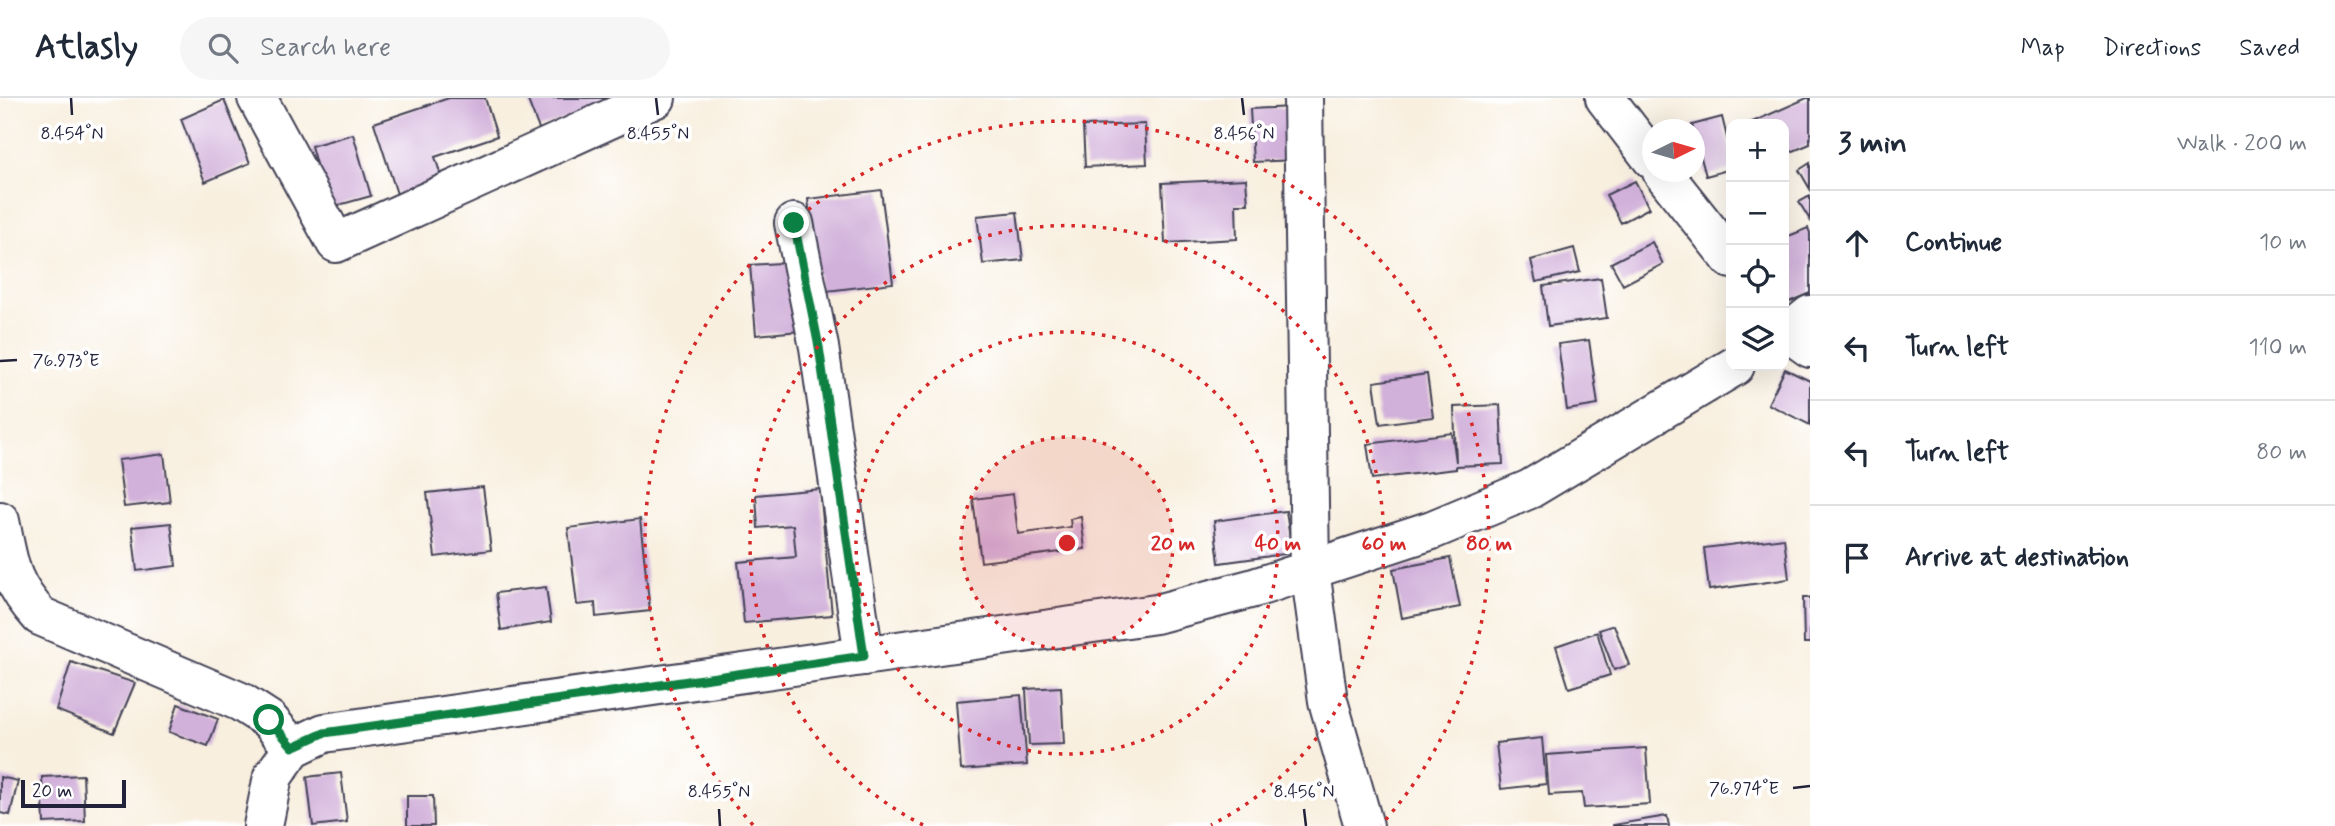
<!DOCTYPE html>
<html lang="en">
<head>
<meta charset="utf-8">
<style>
	body { margin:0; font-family:Mynerve,sans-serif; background:#f6f6f7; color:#1f2937 }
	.controls { position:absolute; right:21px; top:21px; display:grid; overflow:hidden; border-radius:14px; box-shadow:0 7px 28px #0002 }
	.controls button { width:63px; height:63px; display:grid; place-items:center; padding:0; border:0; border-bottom:2px solid #e0e1e3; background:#fff; color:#1f2937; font:35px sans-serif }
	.compass { position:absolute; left:1642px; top:21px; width:63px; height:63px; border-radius:50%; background:#fff; box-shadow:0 7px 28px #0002; rotate:85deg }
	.scale { position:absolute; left:21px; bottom:18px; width:105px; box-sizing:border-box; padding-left:7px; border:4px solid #22223b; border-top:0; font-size:19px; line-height:24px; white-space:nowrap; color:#22223b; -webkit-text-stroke:5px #fff; paint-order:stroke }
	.stop { position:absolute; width:21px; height:21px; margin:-16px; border:5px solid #0b8043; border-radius:50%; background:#fff }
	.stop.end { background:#0b8043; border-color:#fff; box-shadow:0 2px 7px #0008 }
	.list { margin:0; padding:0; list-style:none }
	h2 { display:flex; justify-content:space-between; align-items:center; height:91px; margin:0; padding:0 28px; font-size:30px }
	h2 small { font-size:23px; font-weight:400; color:#747a83 }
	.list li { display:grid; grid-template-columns:46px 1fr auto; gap:21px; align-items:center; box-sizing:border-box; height:105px; padding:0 28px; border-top:2px solid #e0e1e3 }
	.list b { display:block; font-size:26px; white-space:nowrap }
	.list em { font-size:23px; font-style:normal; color:#747a83 }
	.icon { flex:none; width:38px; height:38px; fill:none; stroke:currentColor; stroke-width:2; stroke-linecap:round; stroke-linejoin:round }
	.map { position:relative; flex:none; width:1810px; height:728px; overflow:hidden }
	header { display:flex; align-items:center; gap:42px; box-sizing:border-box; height:98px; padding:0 35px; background:#fff; border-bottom:2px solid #e0e1e3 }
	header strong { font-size:33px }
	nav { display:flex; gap:38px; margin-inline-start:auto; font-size:24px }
	.search { width:490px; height:63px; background:#f6f6f7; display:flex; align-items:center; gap:18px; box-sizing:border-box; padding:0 24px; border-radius:38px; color:#747a83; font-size:26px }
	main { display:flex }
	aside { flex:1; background:#fff }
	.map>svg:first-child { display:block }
</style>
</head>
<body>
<header>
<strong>Atlasly</strong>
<div class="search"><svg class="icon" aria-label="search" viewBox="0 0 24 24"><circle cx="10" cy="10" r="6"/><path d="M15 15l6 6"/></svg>Search here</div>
<nav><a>Map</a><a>Directions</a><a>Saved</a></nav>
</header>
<main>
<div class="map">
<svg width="1810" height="728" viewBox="0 0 1810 728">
	<rect width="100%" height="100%" fill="#fff"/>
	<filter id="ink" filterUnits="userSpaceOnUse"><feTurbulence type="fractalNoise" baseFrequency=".0143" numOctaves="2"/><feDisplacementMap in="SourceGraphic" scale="14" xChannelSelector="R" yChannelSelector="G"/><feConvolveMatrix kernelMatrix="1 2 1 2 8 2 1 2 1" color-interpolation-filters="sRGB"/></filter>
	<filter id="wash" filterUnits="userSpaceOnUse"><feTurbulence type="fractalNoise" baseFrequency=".00686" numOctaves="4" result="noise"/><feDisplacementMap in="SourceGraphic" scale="28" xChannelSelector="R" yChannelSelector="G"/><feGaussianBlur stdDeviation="1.57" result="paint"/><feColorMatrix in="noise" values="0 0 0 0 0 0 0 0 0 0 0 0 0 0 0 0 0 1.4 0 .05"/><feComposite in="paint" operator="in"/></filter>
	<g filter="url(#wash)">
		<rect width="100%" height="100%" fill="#f8efdf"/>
		<g id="blocks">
			<path fill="#d1b0da" d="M449,0H485L497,38L435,59L443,84L398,99L374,25Z
				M527,0H621L539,31Z
				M1807,0H1810V46L1784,57V26H1748Z
				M224,2L250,65L205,84L181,21Z
				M1293,9L1296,62L1253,64L1250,11Z
				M1722,19L1731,56V71L1706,78L1692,27Z
				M1145,26L1147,66L1085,69L1083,28Z
				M353,36L371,98L328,110L311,48Z
				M1810,65V91L1799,72Z
				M1246,81L1248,106H1236L1237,141L1165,145L1162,85Z
				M1635,83L1649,110L1621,125L1606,97Z
				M881,92L893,185L819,194L808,101Z
				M1810,98V122L1799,104Z
				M1017,114L1023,162L983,166L977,118Z
				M1808,130L1810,135V195L1784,206V140Z
				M1652,144L1663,166L1623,187L1611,165Z
				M1574,150L1580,174L1536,184L1531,162Z
				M795,164L800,233L756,237L750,167Z
				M1601,180L1607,220L1548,228L1543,188Z
				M1589,242L1598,307L1567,312L1558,246Z
				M1785,271L1810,283V327L1768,306Z
				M1427,276L1433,319L1380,326L1374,284Z
				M1500,307L1503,366L1456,368V371L1372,381L1367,346L1452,335L1456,364L1454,309Z
				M164,356L170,404L124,409L118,362Z
				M483,389L491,452L435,459L427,395Z
				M820,391L832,517L744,525L738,464L796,459L793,427L758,430L756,397Z
				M1013,396L1018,436L1071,429L1070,421L1081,419L1085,451L981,464L973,401Z
				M1286,413L1292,455L1219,465L1214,423Z
				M640,421L650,513L596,519L595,505L577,507L568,430Z
				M171,425L176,468L137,473L132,429Z
				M1784,440L1789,481L1709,492L1704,450Z
				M1450,460L1460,509L1402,520L1393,471Z
				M546,489L551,524L501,532L496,495Z
				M1803,500H1810V545H1804Z
				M1614,527L1629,567L1614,572L1599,532Z
				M1597,534L1610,577L1569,590L1556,548Z
				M71,564L135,585L114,635L56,612Z
				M1061,589L1064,646L1029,647L1026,591Z
				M1021,597L1027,667L961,672L956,603Z
				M178,606L218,621L208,648L169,634Z
				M1542,640L1546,686L1501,691L1496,645Z
				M1646,650L1650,706L1584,710L1582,695L1549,697L1546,657Z
				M341,675L347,724L313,728L307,679Z
				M83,677L85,723L44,725L42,679Z
				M0,679L18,683L10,717L0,715Z
				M407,698H433L434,728H407Z
				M1667,718L1669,728H1613V727Z"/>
		</g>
	</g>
	<g filter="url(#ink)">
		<use href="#blocks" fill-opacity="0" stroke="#424154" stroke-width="2"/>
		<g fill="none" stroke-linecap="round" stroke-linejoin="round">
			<g stroke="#424154" stroke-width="42">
				<path id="minor" d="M257,0L336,145L656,0
					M1303,0L1310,472L1328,603L1364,728
					M794,125L819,249L864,558
					M1784,238L1810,217
					M0,423C9,466 9,484 40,518L241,604L269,622L293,650
					M263,728L273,678L293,650L324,635L1156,516L1254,490L1432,432L1530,391L1735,268"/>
			</g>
			<g stroke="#424154" stroke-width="42">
				<path id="major" d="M1605,0L1652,61
					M1662,74L1731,161
					M1784,228L1789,235L1810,250"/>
			</g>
			<use href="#minor" stroke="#fff" stroke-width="38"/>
			<use href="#major" stroke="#fff" stroke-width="38"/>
		</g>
	</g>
	<g fill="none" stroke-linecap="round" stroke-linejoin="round" filter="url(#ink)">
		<path stroke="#0b8043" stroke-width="9" d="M269,622L293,649L324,635L864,558L819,249L794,125"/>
	</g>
	<path fill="none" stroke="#22223b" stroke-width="2.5" d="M71,0L72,17M656,0L658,17M1242,0L1244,17M0,263L17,262M1793,690L1810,688M719,711L720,728M1304,711L1306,728"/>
	<circle cx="1067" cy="445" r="106" fill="#d62828" fill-opacity=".12"/>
	<g fill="none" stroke="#d62828" stroke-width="3.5" stroke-dasharray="3.5 7">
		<circle cx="1067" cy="445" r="106"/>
		<circle cx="1067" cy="445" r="211"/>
		<path d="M923 727A317 317 0 1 1 1211 727"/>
		<path d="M753 727A422 422 0 1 1 1381 727"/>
	</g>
	<g font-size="18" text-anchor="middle" fill="#22223b" stroke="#fff" stroke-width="7" stroke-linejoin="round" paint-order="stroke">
		<text x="72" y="41">8.454°N</text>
		<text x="658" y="41">8.455°N</text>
		<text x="1244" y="41">8.456°N</text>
		<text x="66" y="268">76.973°E</text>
		<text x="1744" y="696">76.974°E</text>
		<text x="719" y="699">8.455°N</text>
		<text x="1304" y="699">8.456°N</text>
	</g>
	<circle cx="1067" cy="445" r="10" fill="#d62828" stroke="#fff" stroke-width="3.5"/>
	<g font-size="21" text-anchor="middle" font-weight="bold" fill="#d62828" stroke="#fff" stroke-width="7" stroke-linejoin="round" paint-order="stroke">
		<text x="1173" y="452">20 m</text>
		<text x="1278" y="452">40 m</text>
		<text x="1384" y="452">60 m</text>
		<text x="1489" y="452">80 m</text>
	</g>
</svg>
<div class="controls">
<button>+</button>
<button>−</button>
<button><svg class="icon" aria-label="locate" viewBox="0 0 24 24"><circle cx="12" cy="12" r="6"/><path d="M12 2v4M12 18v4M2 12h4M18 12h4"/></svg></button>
<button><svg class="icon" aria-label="layers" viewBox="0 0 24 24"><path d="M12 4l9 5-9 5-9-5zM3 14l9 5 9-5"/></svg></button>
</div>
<svg class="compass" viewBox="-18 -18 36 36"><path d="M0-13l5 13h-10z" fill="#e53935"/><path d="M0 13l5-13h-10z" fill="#747a83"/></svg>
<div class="scale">20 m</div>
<div class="stop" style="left:269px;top:622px"></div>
<div class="stop end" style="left:794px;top:125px"></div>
</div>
<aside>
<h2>3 min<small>Walk · 200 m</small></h2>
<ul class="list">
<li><svg class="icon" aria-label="ahead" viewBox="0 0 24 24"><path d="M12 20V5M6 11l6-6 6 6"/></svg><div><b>Continue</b></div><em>10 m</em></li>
<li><svg class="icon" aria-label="left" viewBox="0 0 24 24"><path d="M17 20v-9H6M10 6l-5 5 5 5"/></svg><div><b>Turn left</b></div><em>110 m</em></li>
<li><svg class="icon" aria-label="left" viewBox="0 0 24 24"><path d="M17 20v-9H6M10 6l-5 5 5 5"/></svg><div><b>Turn left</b></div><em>80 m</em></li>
<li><svg class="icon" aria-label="arrive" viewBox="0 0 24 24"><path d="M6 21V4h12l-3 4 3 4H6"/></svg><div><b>Arrive at destination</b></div></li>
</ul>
</aside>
</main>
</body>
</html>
